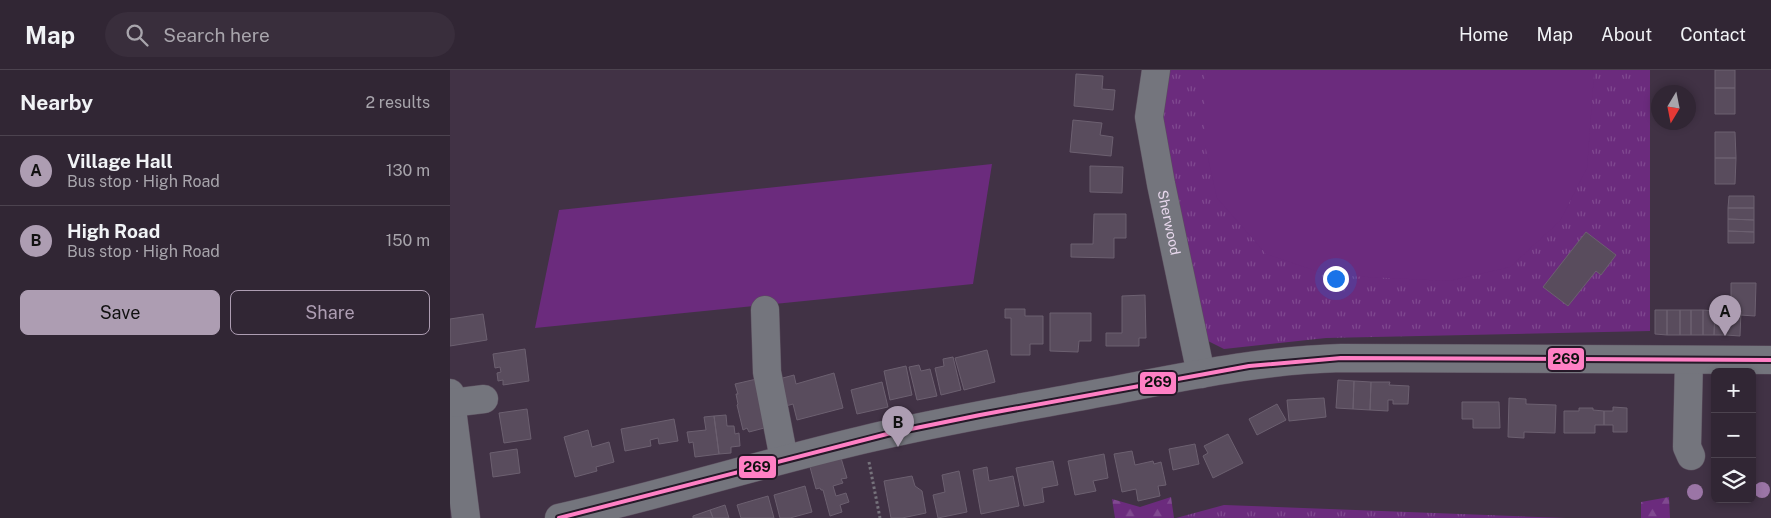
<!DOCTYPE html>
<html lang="en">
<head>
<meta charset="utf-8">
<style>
	body { margin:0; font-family:"Public Sans",sans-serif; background:#392e3c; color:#f1f3f6 }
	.controls { position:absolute; right:15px; bottom:15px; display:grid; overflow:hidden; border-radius:8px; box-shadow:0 2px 8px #0003 }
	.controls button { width:45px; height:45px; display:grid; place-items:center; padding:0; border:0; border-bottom:1px solid #4c434f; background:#312634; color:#f1f3f6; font:25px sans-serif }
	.compass { position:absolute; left:1201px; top:15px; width:45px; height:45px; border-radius:50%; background:#312634; box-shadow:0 2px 8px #0003; rotate:190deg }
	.you { position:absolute; left:885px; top:208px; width:18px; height:18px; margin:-12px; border:4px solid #fff; border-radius:50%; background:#1a73e8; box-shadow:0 0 0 8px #1a73e833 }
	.badge { display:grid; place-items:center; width:32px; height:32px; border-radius:50%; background:#ad9db2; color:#111; font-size:16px; font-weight:700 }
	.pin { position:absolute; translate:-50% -41px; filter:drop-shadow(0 1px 2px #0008) }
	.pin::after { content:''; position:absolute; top:26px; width:18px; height:15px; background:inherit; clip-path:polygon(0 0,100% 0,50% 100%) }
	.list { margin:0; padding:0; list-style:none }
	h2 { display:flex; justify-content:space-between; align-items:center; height:65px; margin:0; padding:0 20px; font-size:21px }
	h2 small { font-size:16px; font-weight:400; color:#a8a5ac }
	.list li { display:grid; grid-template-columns:32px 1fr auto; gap:15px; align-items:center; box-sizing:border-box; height:70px; padding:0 20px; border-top:1px solid #4c434f }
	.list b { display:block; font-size:19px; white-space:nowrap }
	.list p { margin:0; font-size:16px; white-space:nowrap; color:#a8a5ac }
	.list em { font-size:16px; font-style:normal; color:#a8a5ac }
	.actions { display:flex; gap:10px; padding:15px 20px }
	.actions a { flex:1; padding:11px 0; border:1px solid #ad9db2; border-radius:8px; text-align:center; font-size:18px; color:#ad9db2 }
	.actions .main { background:#ad9db2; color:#111 }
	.icon { flex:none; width:28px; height:28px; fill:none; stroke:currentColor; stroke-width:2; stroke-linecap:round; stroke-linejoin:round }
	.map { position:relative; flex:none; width:1321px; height:448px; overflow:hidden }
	header { display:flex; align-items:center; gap:30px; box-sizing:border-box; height:70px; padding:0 25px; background:#312634; border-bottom:1px solid #4c434f }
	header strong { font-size:24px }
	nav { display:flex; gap:28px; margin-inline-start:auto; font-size:18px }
	.search { width:350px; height:45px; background:#392e3c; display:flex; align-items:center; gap:12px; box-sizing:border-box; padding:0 18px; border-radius:28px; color:#a8a5ac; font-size:19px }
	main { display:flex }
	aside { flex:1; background:#312634 }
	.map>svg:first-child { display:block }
</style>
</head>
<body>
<header>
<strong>Map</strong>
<div class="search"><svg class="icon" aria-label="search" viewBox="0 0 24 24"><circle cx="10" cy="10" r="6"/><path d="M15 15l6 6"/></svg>Search here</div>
<nav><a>Home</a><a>Map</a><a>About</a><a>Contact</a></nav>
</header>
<main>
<aside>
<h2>Nearby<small>2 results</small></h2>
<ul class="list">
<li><span class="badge">A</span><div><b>Village Hall</b><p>Bus stop · High Road</p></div><em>130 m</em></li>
<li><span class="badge">B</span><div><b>High Road</b><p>Bus stop · High Road</p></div><em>150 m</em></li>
</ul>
<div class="actions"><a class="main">Save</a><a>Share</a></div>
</aside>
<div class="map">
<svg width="1321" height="448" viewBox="0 0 1321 448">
	<defs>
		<pattern id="grass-tufts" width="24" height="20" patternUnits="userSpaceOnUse" patternTransform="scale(1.25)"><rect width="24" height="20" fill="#6b2b7d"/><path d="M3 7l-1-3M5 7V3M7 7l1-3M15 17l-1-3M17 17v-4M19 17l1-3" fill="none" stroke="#804990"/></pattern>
		<pattern id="forest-firs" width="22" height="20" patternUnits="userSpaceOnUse" patternTransform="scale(1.25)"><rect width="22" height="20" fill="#6b2b7d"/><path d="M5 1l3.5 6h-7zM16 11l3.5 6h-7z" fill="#804990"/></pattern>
	</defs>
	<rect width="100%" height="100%" fill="#413245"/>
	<path fill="url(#grass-tufts)" d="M712,0H1200V261L876,268L774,279L758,271L749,248L716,82L710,14Z
		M774,435L1116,448H726Z"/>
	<path fill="url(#forest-firs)" d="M721,427L724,448H665L662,429L690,437Z
		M1219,427L1220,448H1191V432Z"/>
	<path fill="#6b2b7d" d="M757,0H1142L1144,5L1137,98L1110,151L1060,197L999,211L878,205L816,184L767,128L755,75V5Z
		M542,94L523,214L85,258L109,140Z"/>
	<path fill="#594c5d" stroke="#6c6070" d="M1265,0H1285V18H1265Z
		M626,4L653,6L652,19L665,20L663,40L624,36Z
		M1265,18H1285V44H1265Z
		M623,50L652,53L650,65L663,67L661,86L620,82Z
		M1265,62H1285L1286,88H1265Z
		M1265,88H1286L1285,114H1265Z
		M640,96L673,97L672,123L640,122Z
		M1279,126H1304V138H1278Z
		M1278,138H1304V150L1278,149Z
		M644,144H676V168H664V188L621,187V174H643Z
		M1278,149L1304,150V162L1278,161Z
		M1278,161L1304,162V173H1278Z
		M1136,162L1166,185L1151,205L1146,201L1118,236L1093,217Z
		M1281,213H1306L1305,246L1290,245L1291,241H1281Z
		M695,225L696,268H689V276H656V263H672V226Z
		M555,239H575V246H593V274H580V285H561V248H555Z
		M1205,240H1217V265L1205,264Z
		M1217,240H1230V265H1217Z
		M1230,240H1241V265H1230Z
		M1241,240H1253V265H1241Z
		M1253,240L1265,241L1264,265H1253Z
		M1265,241H1277L1276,265H1264Z
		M1277,241H1291L1290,266L1276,265Z
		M600,243H641V271H629L628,282L600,281Z
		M33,244L37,270L0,276V249Z
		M75,279L79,311L53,315V310L48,311L47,303L51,302L50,297L45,298L43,284Z
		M537,280L545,312L514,320L505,288Z
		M503,287L511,320L491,325L485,298L494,296L493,289Z
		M469,295L471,301L480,299L487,326L467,330L459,297Z
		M456,296L462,325L440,330L434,301Z
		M384,303L393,338L347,350L343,334L336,336L329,309L344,305L346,314Z
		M311,308L322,356L299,362L297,358L293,360L287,335L288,334L286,324H288L285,314Z
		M888,310L904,311L903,339L886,338Z
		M904,311L921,312L920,340L903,339Z
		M432,312L438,337L407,344L401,320Z
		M921,312H940L939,315L959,316L958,334H943V330H938V341L920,340Z
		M874,328L876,347L839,351L837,330Z
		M1059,328L1076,329V334L1106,335L1105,363L1074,362V368L1058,367Z
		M1012,332H1049L1050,358H1023V349H1012Z
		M827,334L836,350L807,365L799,349Z
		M1163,337L1177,338V362H1163V355H1154V341H1163Z
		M1129,338H1143V340L1154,341V355H1145V363H1114V341H1129Z
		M77,339L81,369L54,373L49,343Z
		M276,345L277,356H284L285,364L289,363L290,376L281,377V383L269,384L264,346Z
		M264,346L269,384L245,387L243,372L239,373L237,362L256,360L254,347Z
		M224,349L228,371L209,374L208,368L200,370L201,376L175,381L171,359Z
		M138,360L142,377L159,372L164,392L146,397L147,401L125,407L114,367Z
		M778,364L793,393L763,408L753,386L758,383L754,376Z
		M745,374L749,394L723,400L719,379Z
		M67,379L70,403L43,407L40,383Z
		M682,381L685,395L703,391L704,394L711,392L716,415L708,416L710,426L688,431L686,419L672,422L664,384Z
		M654,384L658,408L643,411L646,421L625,425L618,391Z
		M391,388L397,408L391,409L393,413L383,416L386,426L396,423L399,432L390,435L392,442L380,446L373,420H371L370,418L366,419L360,397Z
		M603,391L608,415L592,418L594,432L574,436L566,398Z
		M537,397L539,411L563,406L569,436L531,444L523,400Z
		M509,401L517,442L488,448L483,425L495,422L492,405Z
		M462,406L465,416L472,421L476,443L452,448H441L434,411Z
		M355,416L362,442L340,448H330L324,425Z
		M318,426L324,448H291L287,435Z
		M275,435L279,448H263L260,440Z
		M260,440L263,448H243V446Z"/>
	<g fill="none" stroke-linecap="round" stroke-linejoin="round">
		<g stroke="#5b4e5e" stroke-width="29">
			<g id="minor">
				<path id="s1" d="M706,0L699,47L711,114L751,304"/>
				<path d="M315,240L317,302L334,389"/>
				<path d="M1239,290L1237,377L1241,386"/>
				<path d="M0,323L16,448"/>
				<path d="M1,333L34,329"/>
				<path d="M109,448C211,425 311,394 412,370C490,351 570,338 649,323C729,308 809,290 891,288L1321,290"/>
			</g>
		</g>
		<path stroke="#76737c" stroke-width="3" stroke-dasharray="2.5 2.5" stroke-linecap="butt" d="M419,392L430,448"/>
		<use href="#minor" stroke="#74757d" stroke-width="28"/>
		<g stroke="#251928" stroke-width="8">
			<path id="bus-1" d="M109,448L441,363L530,345L799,296L891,288L1321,290"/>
		</g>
		<use href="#bus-1" stroke="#ff80c5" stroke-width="4"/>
	</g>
	<g fill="#9b75a6">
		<circle cx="1312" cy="420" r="8"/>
		<circle cx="1245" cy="422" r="8"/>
	</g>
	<g text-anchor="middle" stroke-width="4.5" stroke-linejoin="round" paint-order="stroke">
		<g font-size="14" fill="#e7d7ec" stroke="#251928">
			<text dy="5" stroke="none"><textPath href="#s1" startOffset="155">Sherwood</textPath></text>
		</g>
	</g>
	<g stroke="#251928" stroke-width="2">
		<rect x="1097" y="277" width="38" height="24" rx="5" fill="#ff80c5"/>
		<rect x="689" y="301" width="38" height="24" rx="5" fill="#ff80c5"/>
		<rect x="288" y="385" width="39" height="24" rx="5" fill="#ff80c5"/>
	</g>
	<g font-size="14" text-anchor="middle" font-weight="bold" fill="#111">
		<text x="1116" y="294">269</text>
		<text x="708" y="317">269</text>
		<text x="307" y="402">269</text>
	</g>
</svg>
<div class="controls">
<button>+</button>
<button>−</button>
<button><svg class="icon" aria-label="layers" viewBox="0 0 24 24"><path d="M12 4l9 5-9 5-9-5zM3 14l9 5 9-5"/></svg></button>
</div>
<svg class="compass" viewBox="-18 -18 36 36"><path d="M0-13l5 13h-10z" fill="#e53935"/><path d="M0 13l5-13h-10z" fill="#a8a5ac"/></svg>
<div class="you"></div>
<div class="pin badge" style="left:1275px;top:266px">A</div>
<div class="pin badge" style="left:448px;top:377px">B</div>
</div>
</main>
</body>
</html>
